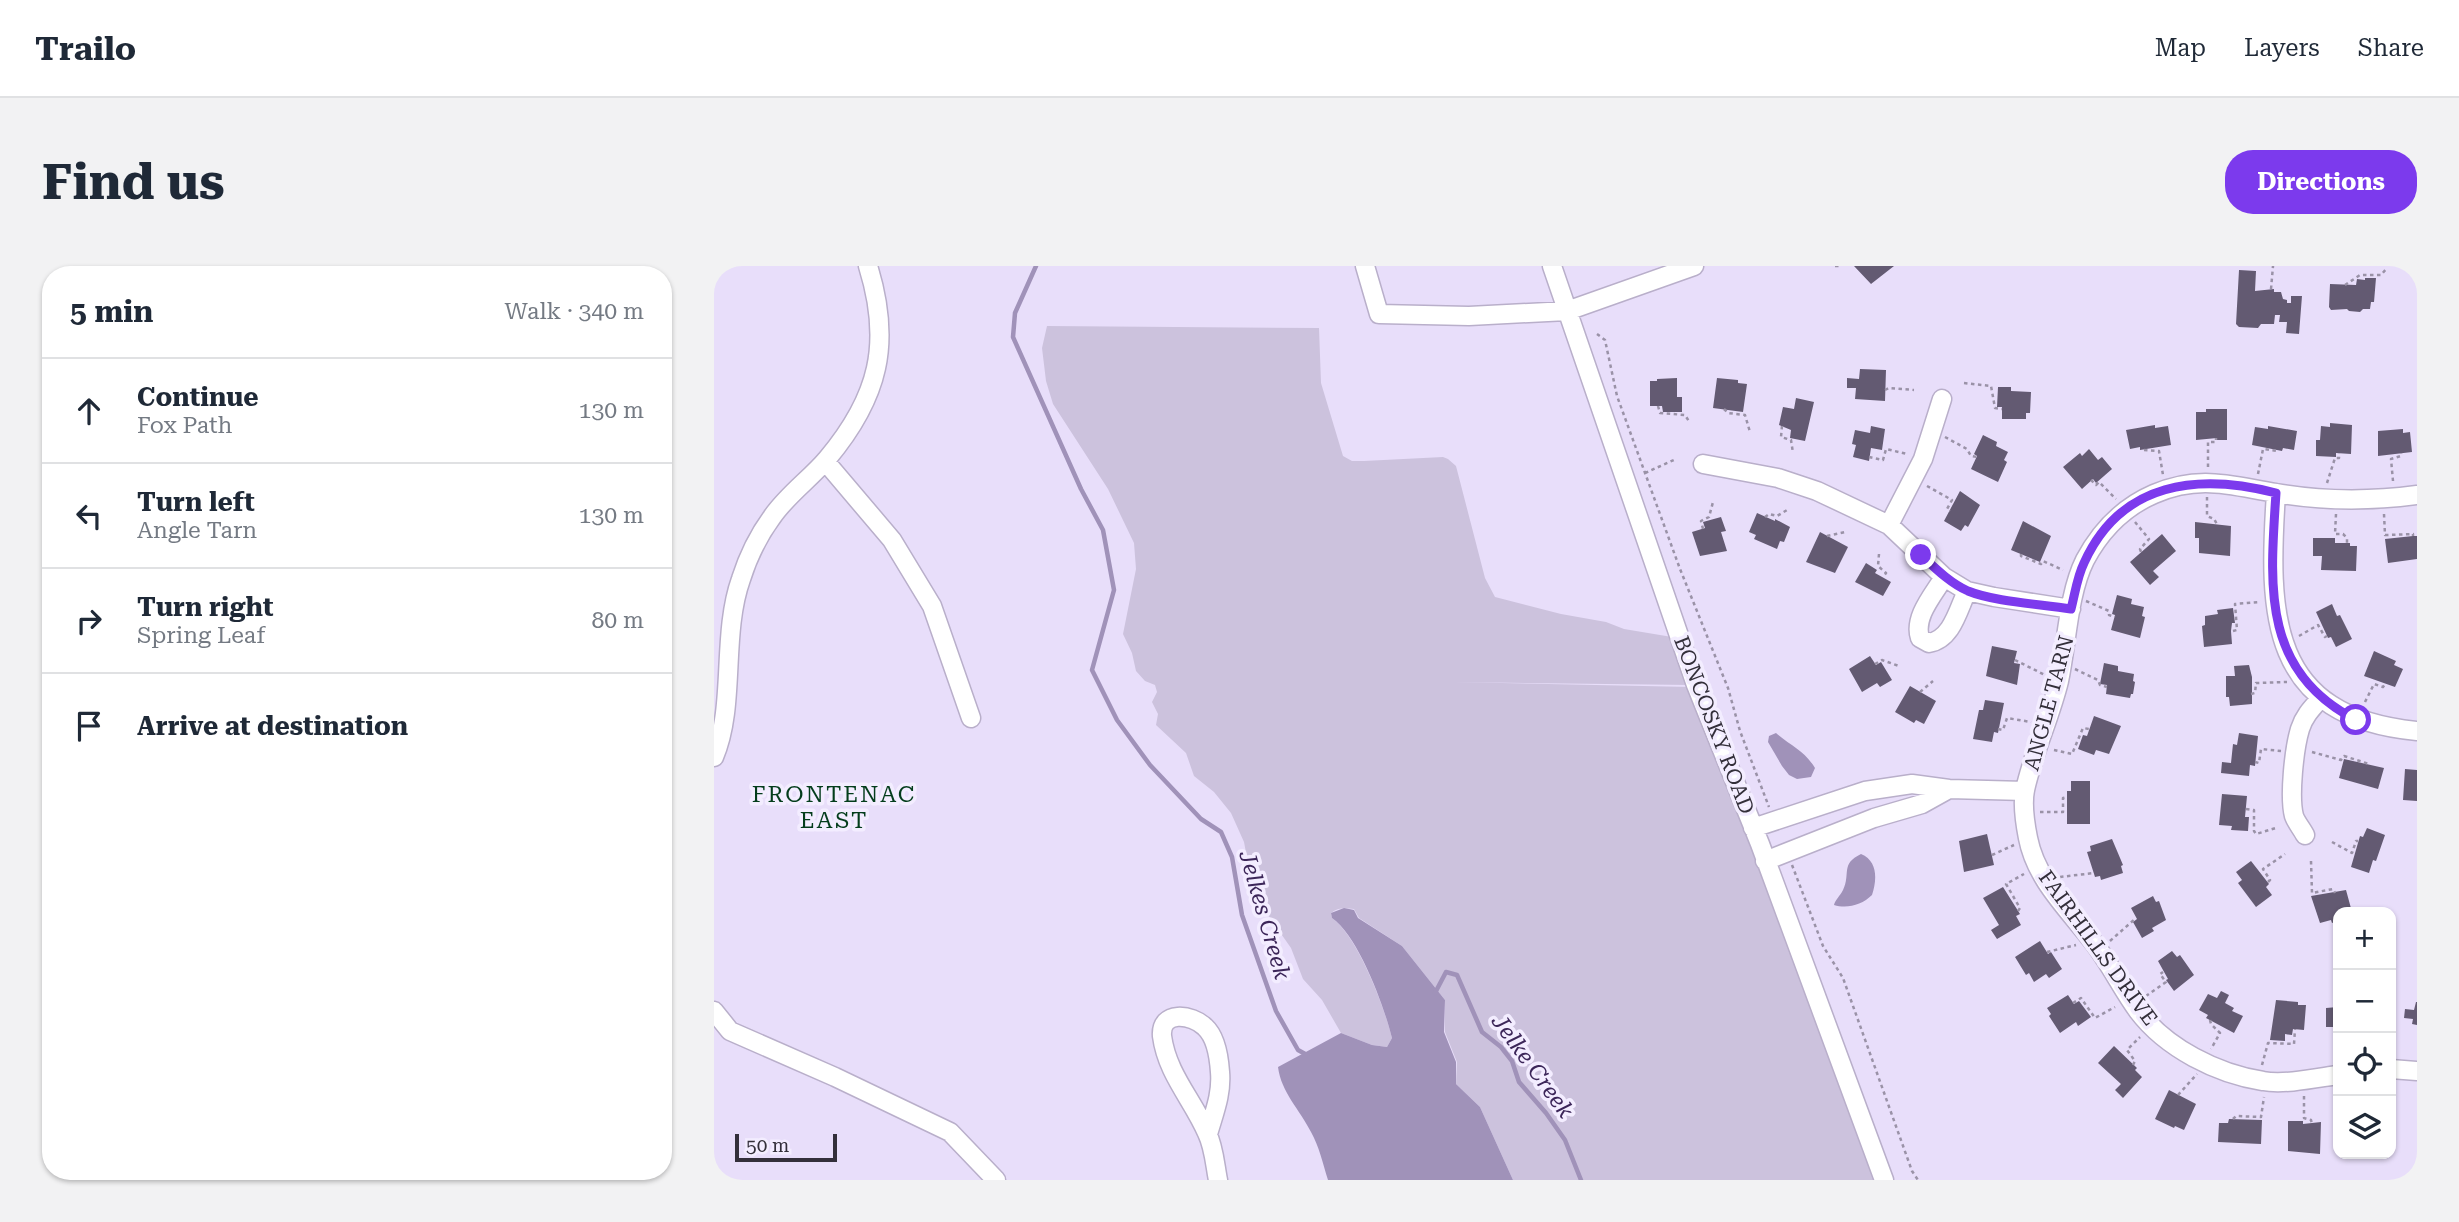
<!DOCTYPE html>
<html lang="en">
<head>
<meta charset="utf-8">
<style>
	body { margin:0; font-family:"Roboto Serif",serif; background:#f2f2f3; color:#1f2937 }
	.controls { position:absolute; right:21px; bottom:21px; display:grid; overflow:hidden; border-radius:14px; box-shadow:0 2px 5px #0004 }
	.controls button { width:63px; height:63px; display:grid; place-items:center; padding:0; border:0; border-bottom:2px solid #e0e1e3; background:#fff; color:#1f2937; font:35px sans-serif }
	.scale { position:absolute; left:21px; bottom:18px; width:102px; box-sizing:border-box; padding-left:7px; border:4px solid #332f3a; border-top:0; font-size:19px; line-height:24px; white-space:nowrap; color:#332f3a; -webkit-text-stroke:5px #f3edff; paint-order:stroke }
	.stop { position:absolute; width:21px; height:21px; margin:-16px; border:5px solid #7c3aed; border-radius:50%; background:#fff }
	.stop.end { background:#7c3aed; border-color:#fff; box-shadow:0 2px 7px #0008 }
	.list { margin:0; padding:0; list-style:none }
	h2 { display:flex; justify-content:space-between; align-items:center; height:91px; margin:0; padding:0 28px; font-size:30px }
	h2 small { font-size:23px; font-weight:400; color:#747a83 }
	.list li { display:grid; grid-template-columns:46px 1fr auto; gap:21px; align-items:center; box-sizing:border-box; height:105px; padding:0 28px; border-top:2px solid #e0e1e3 }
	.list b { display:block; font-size:26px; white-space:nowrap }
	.list p { margin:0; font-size:23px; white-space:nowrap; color:#747a83 }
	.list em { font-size:23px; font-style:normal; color:#747a83 }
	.icon { flex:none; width:38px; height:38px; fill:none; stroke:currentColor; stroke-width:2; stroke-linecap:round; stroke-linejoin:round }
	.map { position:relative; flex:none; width:1703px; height:914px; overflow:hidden; border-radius:28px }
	header { display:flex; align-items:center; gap:42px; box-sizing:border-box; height:98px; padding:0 35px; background:#fff; border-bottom:2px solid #e0e1e3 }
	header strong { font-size:33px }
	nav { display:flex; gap:38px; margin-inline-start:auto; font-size:24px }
	.intro { display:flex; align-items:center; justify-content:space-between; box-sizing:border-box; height:168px; padding:0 42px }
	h1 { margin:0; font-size:49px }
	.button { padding:18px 32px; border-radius:28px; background:#7c3aed; color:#fff; font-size:24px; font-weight:700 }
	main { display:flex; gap:42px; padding:0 42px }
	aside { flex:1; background:#fff; border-radius:28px; box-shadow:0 2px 5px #0004 }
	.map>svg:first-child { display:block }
</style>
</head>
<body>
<header>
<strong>Trailo</strong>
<nav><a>Map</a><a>Layers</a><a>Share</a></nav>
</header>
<div class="intro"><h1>Find us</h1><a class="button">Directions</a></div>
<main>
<aside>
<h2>5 min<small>Walk · 340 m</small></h2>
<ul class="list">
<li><svg class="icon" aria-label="ahead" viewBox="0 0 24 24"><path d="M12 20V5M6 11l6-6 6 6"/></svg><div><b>Continue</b><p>Fox Path</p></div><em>130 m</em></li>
<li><svg class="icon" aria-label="left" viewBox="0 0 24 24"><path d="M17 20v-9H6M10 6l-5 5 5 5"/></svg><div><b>Turn left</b><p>Angle Tarn</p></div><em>130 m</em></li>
<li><svg class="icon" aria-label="right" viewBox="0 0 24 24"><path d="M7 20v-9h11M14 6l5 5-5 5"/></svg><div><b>Turn right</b><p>Spring Leaf</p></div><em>80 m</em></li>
<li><svg class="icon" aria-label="arrive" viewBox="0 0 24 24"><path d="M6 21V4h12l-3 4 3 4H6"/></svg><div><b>Arrive at destination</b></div></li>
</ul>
</aside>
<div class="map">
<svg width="1703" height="914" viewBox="0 0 1703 914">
	<rect width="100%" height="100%" fill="#e8defa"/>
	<path fill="#ccc2dd" d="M333,60L605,62L607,117L629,190L638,195H650L729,191L734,193L742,200L771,312L781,331L847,348L892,356L910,363L958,371L976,419L739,416L977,421L1164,914H799L766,841L742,818L743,796L731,766V734L688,680L645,652L640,643C631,642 624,641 617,647L618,652C644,671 670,740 678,772L673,781L658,779L627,767L608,734L589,713L577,682L540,629L530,576L517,547L500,526L480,510L472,487L442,459L444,448L438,436L443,426L441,419L431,415L422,405L418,387L409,368L422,303L420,277L394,223L339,138L332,115L328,82Z"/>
	<path fill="#a092b9" d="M1062,467C1077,480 1090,484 1101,502L1097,511L1083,513L1075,509L1068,500L1054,476L1055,470Z
		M1147,588C1164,595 1163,614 1158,629C1148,639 1133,643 1120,639C1121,634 1126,630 1129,624C1137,608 1126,598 1147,588Z
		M630,642L640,644L644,652L688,680L731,734L730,766L742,796V818L766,841L799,914H614C609,898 605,880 597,866C586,844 567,826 564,801L627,767L658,779L673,781L678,772C670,740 645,671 618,652L617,647Z"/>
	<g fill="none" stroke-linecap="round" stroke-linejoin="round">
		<path stroke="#a092b9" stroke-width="4.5" d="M322,0L301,47L299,71L367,223L389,264L400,324L378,404L403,454L436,499L487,553L507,566L518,591L528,649L562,745L584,784L593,789
			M721,727L732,706L743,709L768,766L787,781L798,795L805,816L832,847L851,874L867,914"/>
	</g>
	<path fill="#635a72" d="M1140,0H1180L1157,18Z
		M1525,4L1542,5L1541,25L1560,23V26H1567L1569,33L1573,34V37H1577V30H1588L1585,68L1572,67L1573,56H1565L1566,49H1561L1560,58H1547L1544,62L1525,61L1522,58Z
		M1651,12H1662L1660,36H1657L1656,43H1649L1646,46L1635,45L1633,43L1617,44L1615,41L1616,18L1642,19L1643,13L1651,14Z
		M1146,103L1172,104L1171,135L1141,133L1142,122H1133V112L1145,113Z
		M963,112V131H968V146H949L948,140H936V115H943V113Z
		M1003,112L1024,114V117L1033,118L1029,146L999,142Z
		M1284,121H1297V125L1317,126L1316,147H1312V153H1288V141H1283Z
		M1082,132L1100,136L1091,175L1076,172L1077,164L1065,159L1069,141L1080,143Z
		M1492,143H1513V174H1503V172L1482,174V146H1492Z
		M1616,157L1638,159L1637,188L1622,187V191L1602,190V174H1606L1607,160L1616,161Z
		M1441,159V162L1454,160L1457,179L1426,184V181L1416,183L1412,164Z
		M1157,160L1171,163L1168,184L1157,182L1155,195L1139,191L1142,179L1138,178L1141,164L1156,167Z
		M1554,160L1583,165L1580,184L1569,182L1568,185L1538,179L1541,161L1554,163Z
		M1689,163V167L1696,166L1698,186L1664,190V165Z
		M1269,169L1283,176L1282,180L1294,186L1290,194L1293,196L1284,216L1257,203L1263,190L1260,188Z
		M1375,183L1384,194L1388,191L1398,203L1382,217L1379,213L1368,223L1349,201L1366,187L1368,190Z
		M1246,225L1266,239L1254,261L1251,259L1247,265L1230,255Z
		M1043,247L1061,255V253L1076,261L1070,276L1066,275L1063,283L1040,273L1042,269L1035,266Z
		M1007,251L1012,265L1007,266L1013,285L986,290L978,266L991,262L989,256Z
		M1309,255L1337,270L1326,296L1297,284Z
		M1481,256L1517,260L1516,290L1485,287V272H1481Z
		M1106,266L1134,281L1121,307L1092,296Z
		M1448,268L1462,285L1439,305L1445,311L1436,319L1416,296Z
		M1699,270H1703V293L1674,297L1671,273Z
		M1599,272H1621V277H1636V280H1643L1642,305L1607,304L1608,290H1599Z
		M1152,297L1163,304L1161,307L1177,316L1169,330L1141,316Z
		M1403,329L1418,333L1417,338L1430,341L1428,350L1431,351L1426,372L1397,364L1401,349L1398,348Z
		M1618,338L1623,350L1626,349L1638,373L1622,381L1617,371L1614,372L1602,346Z
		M1519,342L1521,357H1518L1517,365L1518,378L1490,381L1488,360L1491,359V350L1504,348L1503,344Z
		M1278,380L1303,385L1300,397L1306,398L1303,419L1272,410Z
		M1660,385L1682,395L1680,399L1689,403L1681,421L1650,410Z
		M1156,390L1162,399L1167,396L1178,414L1166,421L1163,417L1148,426L1135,403Z
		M1390,397L1404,400V405L1420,408L1419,415L1421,416L1419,428H1417L1416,432L1392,428L1393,419L1386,418Z
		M1535,399L1538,411V438L1516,440L1515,431H1512V410H1521L1520,400Z
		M1196,420L1222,435L1210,458L1202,454L1200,457L1181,446Z
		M1271,434L1290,437L1284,467L1280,466L1278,476L1259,473L1265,444H1269Z
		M1380,450L1407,460L1395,488L1382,484L1380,489L1364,483L1369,469L1373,470Z
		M1525,467L1544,470L1541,500L1536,499L1535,510L1507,507L1508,496L1517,497L1519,478L1523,479Z
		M1630,493L1670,502L1664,523L1625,512Z
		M1691,503L1703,504V535L1689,534Z
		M1357,515H1376V558H1353V525H1357Z
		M1508,528L1533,530L1531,551H1535L1534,565L1517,564L1518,560L1505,559Z
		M1653,562L1671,569L1662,595L1659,594L1655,607L1637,601L1646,570L1649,571Z
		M1273,568L1280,599L1250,606L1245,575Z
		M1398,573L1409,599L1407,600L1409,607L1387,614L1386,610L1381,611L1373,586L1377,585L1376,580Z
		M1537,595L1555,618L1552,621L1558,629L1542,641L1524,617L1528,614L1522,606Z
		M1289,621L1306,648L1302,650L1307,659L1283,673L1277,664L1285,659L1269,632Z
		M1632,624L1638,646H1624V655L1618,657L1617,654L1606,657L1597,630Z
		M1439,630L1442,636L1445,635L1452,654L1438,662L1440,665L1428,672L1419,656L1423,653L1417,642Z
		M1326,675L1334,688L1337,686L1348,703L1335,712L1332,708L1320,716L1315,707L1312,709L1301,691Z
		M1458,685L1463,691L1466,689L1480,709L1460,725L1452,714L1454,713L1444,695Z
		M1507,725L1515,729L1511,737L1520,742L1518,745L1529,750L1520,767L1492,752L1494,749L1485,744L1494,728L1503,732Z
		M1354,729L1360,738L1365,735L1377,751L1364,760L1362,756L1346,767L1335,750L1337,748L1333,742Z
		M1562,734L1584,736V739H1592L1590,764L1579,763L1578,769L1571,768V775L1556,774Z
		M1702,736H1703V759L1698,758L1699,753L1690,752L1691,743L1700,744Z
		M1624,741V761H1612V742Z
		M1400,780L1423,802L1421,804L1428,811L1409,832L1401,824L1407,818L1384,797Z
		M1455,824L1482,838L1470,864L1461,860L1460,862L1441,853Z
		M1515,853L1548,854L1547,878L1504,876L1505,857H1514Z
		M1574,855H1589V858L1607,856L1606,888L1574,885Z"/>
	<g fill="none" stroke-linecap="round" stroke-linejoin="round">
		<g stroke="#b9afca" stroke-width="21">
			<path id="minor" d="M651,0L665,48L755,50L853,45L980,0
				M838,0L982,419L1046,578L1170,914
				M111,195L178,274L218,340L257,452
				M989,198L1064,212L1103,225L1175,259L1230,311L1253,325L1280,331L1357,343
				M1562,227C1554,348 1554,451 1703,465
				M1175,259L1209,193L1228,133
				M1230,311C1220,328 1199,351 1206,372L1215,377C1238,373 1244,344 1253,325
				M0,491C22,440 7,369 27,313C34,291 44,270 58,251C73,229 96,213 113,193C165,131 178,77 154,0
				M1039,562L1151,525L1198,518L1235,523L1311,525
				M1591,569C1588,563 1582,556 1580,550C1575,531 1580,483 1586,463C1590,450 1598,442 1607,432
				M1051,595L1160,552L1208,538L1235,523
				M0,745L16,765L121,811L236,866L282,914
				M1677,803L1703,805
				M1624,809C1603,812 1570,819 1549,815C1503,808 1452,782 1424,745C1408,723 1396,698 1380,677C1355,644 1322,614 1314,572C1311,557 1308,539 1311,524C1319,487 1336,452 1345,415C1353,377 1354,328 1371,294C1387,264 1410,241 1440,228C1486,208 1518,220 1562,227C1608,235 1658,235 1703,229
				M494,868C500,847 508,828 506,806C505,791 502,771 491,761C478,748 446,744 448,770C453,808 479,834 493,867C500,881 501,899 504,914"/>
		</g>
		<path stroke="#9a92a7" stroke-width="2.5" stroke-dasharray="3.5 3.5" stroke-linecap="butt" d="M1121,0H1126
			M1631,19L1646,9H1667L1673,2
			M1557,23L1559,0
			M883,68L891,74L903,130L966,303L1014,422L1026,465L1055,541
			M1250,117L1277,120L1281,142L1288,143
			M1171,124L1175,122L1200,124
			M944,140L946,147L971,149L976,157
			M1010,143L1014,147L1031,149L1036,166
			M1068,160L1067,171L1077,174L1079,187
			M1231,171L1253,183L1257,190L1263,191
			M1430,184L1445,185L1449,209
			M1155,191L1169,194L1172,183L1193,188
			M1494,201V176H1502V172
			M931,207L962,193
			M1544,208L1549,183L1564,185
			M1377,214L1382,219L1385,216L1402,233
			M1679,215L1677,193L1687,190V187
			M1613,217L1621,192H1625V187
			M1213,220L1238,234L1233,243L1236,245
			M1493,231V250L1500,253L1504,260
			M1622,248L1621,268H1629L1633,272V277
			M1670,248L1671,269L1699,268V270
			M1051,251L1055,248L1063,250L1073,244
			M1421,256L1435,273L1426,283L1427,286
			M989,263L987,255L995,251L999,236
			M1113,270L1131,266
			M1165,288L1164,300L1172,307L1169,311
			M1307,288V290L1327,298L1329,295L1349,304
			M1372,335L1395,345V349L1401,351
			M1519,365L1523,364L1521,338L1546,336
			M1585,370L1604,359L1611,371L1613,370
			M1301,394L1331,409
			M1161,398L1168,394L1185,400
			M1361,403L1384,414L1386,419L1393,421
			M1206,426L1219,415
			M1537,428L1541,427L1542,417L1573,416
			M1651,436L1660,418L1669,421L1672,417
			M1284,463L1289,464L1293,452L1317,456
			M1340,484L1358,488L1369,462L1375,463
			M1598,486L1627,494L1630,490L1655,498
			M1541,496L1545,497L1547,483L1567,485
			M1532,543L1540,544V565L1542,568L1562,562
			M1326,546H1349V532L1353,531
			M1618,576L1638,587L1642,575H1644
			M1278,589L1300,579
			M1597,595L1598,627L1619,623L1621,627
			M1078,599L1109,680L1129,712L1198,905L1204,914
			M1346,611L1380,607
			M1554,616L1556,614L1549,603L1571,588
			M1304,645L1306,642L1292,618L1310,608
			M1396,675L1422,652
			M1333,686L1362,679
			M1432,730L1452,716L1446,708L1449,706
			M1359,737L1367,732L1381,752L1401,741
			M1496,754L1497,758L1506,767L1497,783
			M1419,799L1421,795L1413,784L1426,771
			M1548,799L1554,777L1580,778L1581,763
			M1464,829L1483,808
			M1590,830V852L1597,854L1598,858
			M1519,853L1522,850L1547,851L1550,831"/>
		<use href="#minor" stroke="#fff" stroke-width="18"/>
	</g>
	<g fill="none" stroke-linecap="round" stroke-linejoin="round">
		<path stroke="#7c3aed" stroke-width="9" d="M1207,289C1221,302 1236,317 1254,325C1281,336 1327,338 1357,343C1361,328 1363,311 1370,297C1407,215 1485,207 1562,227C1556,319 1547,405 1642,454"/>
	</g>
	<g text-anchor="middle" stroke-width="7" stroke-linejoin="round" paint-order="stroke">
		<g font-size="21" fill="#332f3a" stroke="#f3edff">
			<text transform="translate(1335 437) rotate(-75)" y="7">ANGLE TARN</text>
			<text transform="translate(1000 459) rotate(69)" y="7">BONCOSKY ROAD</text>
			<text transform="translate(1384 682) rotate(54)" y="7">FAIRHILLS DRIVE</text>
		</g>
		<g font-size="23" letter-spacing="2" fill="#043d1c" stroke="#f3edff">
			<text x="120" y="536">FRONTENAC<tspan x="120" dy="26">EAST</tspan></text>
		</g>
		<g font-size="23" font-style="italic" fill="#3c2659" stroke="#f3edff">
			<text transform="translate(551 649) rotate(74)" y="8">Jelkes Creek</text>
			<text transform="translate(819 800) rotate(54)" y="8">Jelke Creek</text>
		</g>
	</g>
</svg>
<div class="controls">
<button>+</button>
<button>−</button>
<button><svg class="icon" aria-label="locate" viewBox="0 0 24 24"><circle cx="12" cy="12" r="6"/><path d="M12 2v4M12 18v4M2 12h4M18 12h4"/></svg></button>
<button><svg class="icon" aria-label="layers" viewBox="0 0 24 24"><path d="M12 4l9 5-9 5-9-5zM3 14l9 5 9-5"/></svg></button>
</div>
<div class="scale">50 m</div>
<div class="stop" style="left:1642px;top:454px"></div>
<div class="stop end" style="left:1207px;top:289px"></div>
</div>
</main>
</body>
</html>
